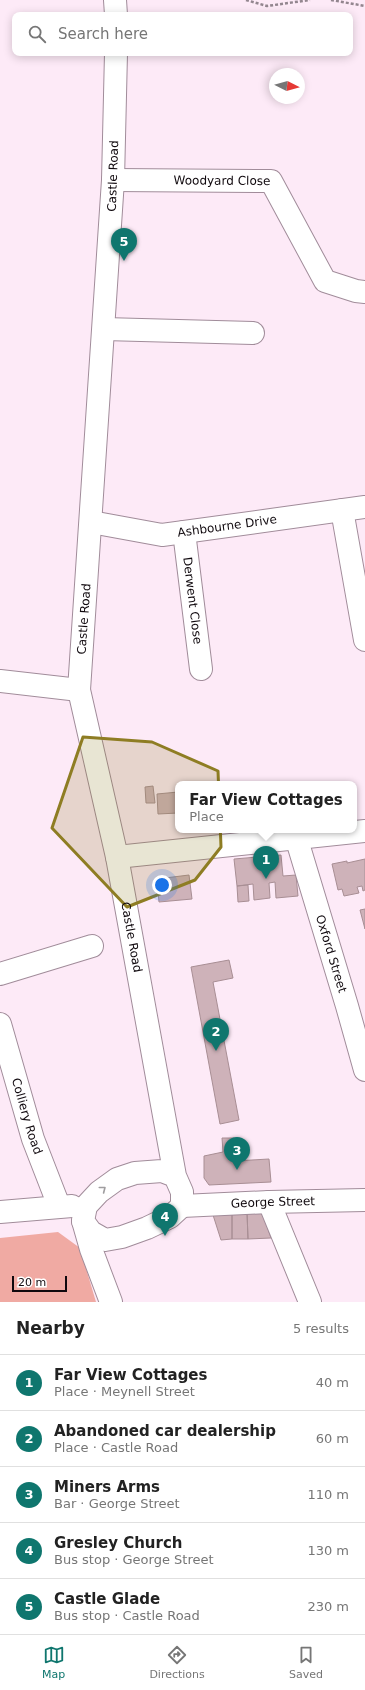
<!DOCTYPE html>
<html lang="en">
<head>
<meta charset="utf-8">
<style>
	body { margin:0; font-family:"DejaVu Sans",sans-serif; background:#f2f2f2; color:#222 }
	.compass { position:absolute; left:269px; top:68px; width:36px; height:36px; border-radius:50%; background:#fff; box-shadow:0 2px 10px #0003; rotate:96deg }
	.scale { position:absolute; left:12px; bottom:10px; width:55px; box-sizing:border-box; padding-left:4px; border:2px solid #10090e; border-top:0; font-size:11px; line-height:14px; white-space:nowrap; color:#10090e; -webkit-text-stroke:3px #fff; paint-order:stroke }
	.you { position:absolute; left:162px; top:885px; width:14px; height:14px; margin:-10px; border:3px solid #fff; border-radius:50%; background:#1a73e8; box-shadow:0 0 0 6px #1a73e833 }
	.badge { display:grid; place-items:center; width:26px; height:26px; border-radius:50%; background:#0f766e; color:#fff; font-size:13px; font-weight:700 }
	.pin { position:absolute; translate:-50% -33px; filter:drop-shadow(0 1px 2px #0008) }
	.pin::after { content:''; position:absolute; top:21px; width:14px; height:12px; background:inherit; clip-path:polygon(0 0,100% 0,50% 100%) }
	.popup { position:absolute; left:175px; top:781px; width:182px; height:52px; box-sizing:border-box; display:grid; place-content:center; border-radius:8px; background:#fff; filter:drop-shadow(0 1px 3px #0005); font-size:13px; white-space:nowrap; color:#767676 }
	.popup b { font-size:15px; color:#222 }
	.popup::after { content:''; position:absolute; left:50%; top:100%; margin-left:-8px; border:8px solid transparent; border-top-color:#fff }
	.list { margin:0; padding:0; list-style:none }
	h2 { display:flex; justify-content:space-between; align-items:center; height:52px; margin:0; padding:0 16px; font-size:17px }
	h2 small { font-size:13px; font-weight:400; color:#767676 }
	.list li { display:grid; grid-template-columns:26px 1fr auto; gap:12px; align-items:center; box-sizing:border-box; height:56px; padding:0 16px; border-top:1px solid #e0e0e0 }
	.list b { display:block; font-size:15px; white-space:nowrap }
	.list p { margin:0; font-size:13px; white-space:nowrap; color:#767676 }
	.list em { font-size:13px; font-style:normal; color:#767676 }
	.icon { flex:none; width:22px; height:22px; fill:none; stroke:currentColor; stroke-width:2; stroke-linecap:round; stroke-linejoin:round }
	.map { position:relative; flex:none; width:365px; height:1302px; overflow:hidden }
	.search { position:absolute; background:#fff; box-shadow:0 2px 10px #0003; left:12px; right:12px; top:12px; height:44px; display:flex; align-items:center; gap:10px; box-sizing:border-box; padding:0 14px; border-radius:8px; color:#767676; font-size:15px }
	.sheet { height:332px; background:#fff }
	nav { display:flex; justify-content:space-around; align-items:center; box-sizing:border-box; height:56px; border-top:1px solid #e0e0e0; background:#fff; font-size:11px; color:#767676 }
	nav a { display:grid; justify-items:center; gap:2px }
	nav .on { color:#0f766e }
	.map>svg:first-child { display:block }
</style>
</head>
<body>
<div class="map">
<svg width="365" height="1302" viewBox="0 0 365 1302">
	<rect width="100%" height="100%" fill="#fdeaf7"/>
	<path fill="#f0aaa3" d="M58,1232L80,1248L96,1302H0V1238Z"/>
	<path fill="#ceb2b9" stroke="#a88e94" d="M153,786L155,803H146L145,787Z
		M178,792V813L158,814L157,794Z
		M281,855L283,876L296,875L298,896L276,898L275,882L269,883L270,898L254,900L253,884L237,886L234,859Z
		M365,859V890L363,891L362,886L357,887L359,893L344,896L342,889L338,890L332,864L347,861V863Z
		M189,875L192,899L159,902L157,879Z
		M248,885L249,901L238,902L237,886Z
		M365,909V929L360,910Z
		M229,960L233,978L213,982L239,1120L220,1124L191,967Z
		M222,1138H234L235,1161L269,1159L271,1182L209,1185L204,1178V1156L223,1152Z
		M259,1211L263,1214L271,1238L248,1239L247,1212Z
		M232,1212V1239L221,1240L213,1215Z
		M232,1212H247L248,1239H232Z"/>
	<g fill="none" stroke-linecap="round" stroke-linejoin="round">
		<g stroke="#a18c9a" stroke-width="24">
			<g id="minor">
				<path d="M115,0L116,15"/>
				<path id="s1" d="M116,53L113,180L79,690L117,857L175,1176L182,1192V1206L170,1217L147,1228L122,1237L105,1240L91,1232L83,1221L86,1206L99,1192L117,1179L135,1173L162,1171L175,1176"/>
				<path id="s2" d="M113,180L271,181L325,281L356,291L365,292"/>
				<path d="M104,329L253,333"/>
				<path d="M342,510L365,640"/>
				<path id="s3" d="M91,522L162,535L365,507"/>
				<path id="s4" d="M184,532L201,669"/>
				<path d="M0,681L79,690"/>
				<path id="s5" d="M296,837L347,1006L365,1070"/>
				<path d="M117,857L365,831"/>
				<path d="M0,974L92,946"/>
				<path id="s6" d="M0,1024L33,1139L59,1206"/>
				<path d="M269,1202L310,1302"/>
				<path id="s7" d="M182,1206L269,1202L365,1200"/>
				<path d="M0,1212L72,1206"/>
				<path d="M83,1221L91,1249L111,1302"/>
			</g>
		</g>
		<path stroke="#93868f" stroke-width="2.5" stroke-dasharray="3 2" stroke-linecap="butt" d="M246,0L267,6L310,0
			M331,0L365,6"/>
		<use href="#minor" stroke="#fff" stroke-width="22"/>
	</g>
	<defs><path id="oneway-chevron" d="M-2-3.5L2.5 0L-2 3.5" fill="none" stroke-width="1.6" stroke-linecap="round" stroke-linejoin="round"/></defs>
	<use stroke="#9f9d9f" href="#oneway-chevron" transform="translate(103 1189) rotate(-38)"/>
	<path fill="#8e7d23" fill-opacity="0.2" stroke="#8e7d23" stroke-width="3" stroke-linejoin="round" d="M83,737L152,742L218,771L221,847L195,880L127,907L52,828Z"/>
	<g text-anchor="middle" stroke-width="3" stroke-linejoin="round" paint-order="stroke">
		<g font-size="12" fill="#10090e" stroke="#fff">
			<text transform="translate(113 176) rotate(-88)" y="4">Castle Road</text>
			<text dy="4" stroke="none"><textPath href="#s2" startOffset="109">Woodyard Close</textPath></text>
			<text dy="4" stroke="none"><textPath href="#s3" startOffset="138">Ashbourne Drive</textPath></text>
			<text dy="4" stroke="none"><textPath href="#s4" startOffset="69">Derwent Close</textPath></text>
			<text transform="translate(84 619) rotate(-86)" y="4">Castle Road</text>
			<text dy="4" stroke="none"><textPath href="#s1" startOffset="891">Castle Road</textPath></text>
			<text dy="4" stroke="none"><textPath href="#s5" startOffset="122">Oxford Street</textPath></text>
			<text dy="4" stroke="none"><textPath href="#s6" startOffset="96">Colliery Road</textPath></text>
			<text dy="4" stroke="none"><textPath href="#s7" startOffset="91">George Street</textPath></text>
		</g>
	</g>
</svg>
<svg class="compass" viewBox="-18 -18 36 36"><path d="M0-13l5 13h-10z" fill="#e53935"/><path d="M0 13l5-13h-10z" fill="#767676"/></svg>
<div class="scale">20 m</div>
<div class="you"></div>
<div class="pin badge" style="left:266px;top:879px">1</div>
<div class="popup"><b>Far View Cottages</b>Place</div>
<div class="pin badge" style="left:216px;top:1051px">2</div>
<div class="pin badge" style="left:237px;top:1170px">3</div>
<div class="pin badge" style="left:165px;top:1236px">4</div>
<div class="pin badge" style="left:124px;top:261px">5</div>
<div class="search"><svg class="icon" aria-label="search" viewBox="0 0 24 24"><circle cx="10" cy="10" r="6"/><path d="M15 15l6 6"/></svg>Search here</div>
</div>
<section class="sheet">
<h2>Nearby<small>5 results</small></h2>
<ul class="list">
<li><span class="badge">1</span><div><b>Far View Cottages</b><p>Place · Meynell Street</p></div><em>40 m</em></li>
<li><span class="badge">2</span><div><b>Abandoned car dealership</b><p>Place · Castle Road</p></div><em>60 m</em></li>
<li><span class="badge">3</span><div><b>Miners Arms</b><p>Bar · George Street</p></div><em>110 m</em></li>
<li><span class="badge">4</span><div><b>Gresley Church</b><p>Bus stop · George Street</p></div><em>130 m</em></li>
<li><span class="badge">5</span><div><b>Castle Glade</b><p>Bus stop · Castle Road</p></div><em>230 m</em></li>
</ul>
</section>
<nav>
<a class="on"><svg class="icon" aria-label="map" viewBox="0 0 24 24"><path d="M3 6l6-2 6 2 6-2v14l-6 2-6-2-6 2zM9 4v14M15 6v14"/></svg>Map</a>
<a><svg class="icon" aria-label="directions" viewBox="0 0 24 24"><path d="M12 3l9 9-9 9-9-9zM9 14v-3h6M13 9l2 2-2 2"/></svg>Directions</a>
<a><svg class="icon" aria-label="saved" viewBox="0 0 24 24"><path d="M7 4h10v16l-5-4-5 4z"/></svg>Saved</a>
</nav>
</body>
</html>
